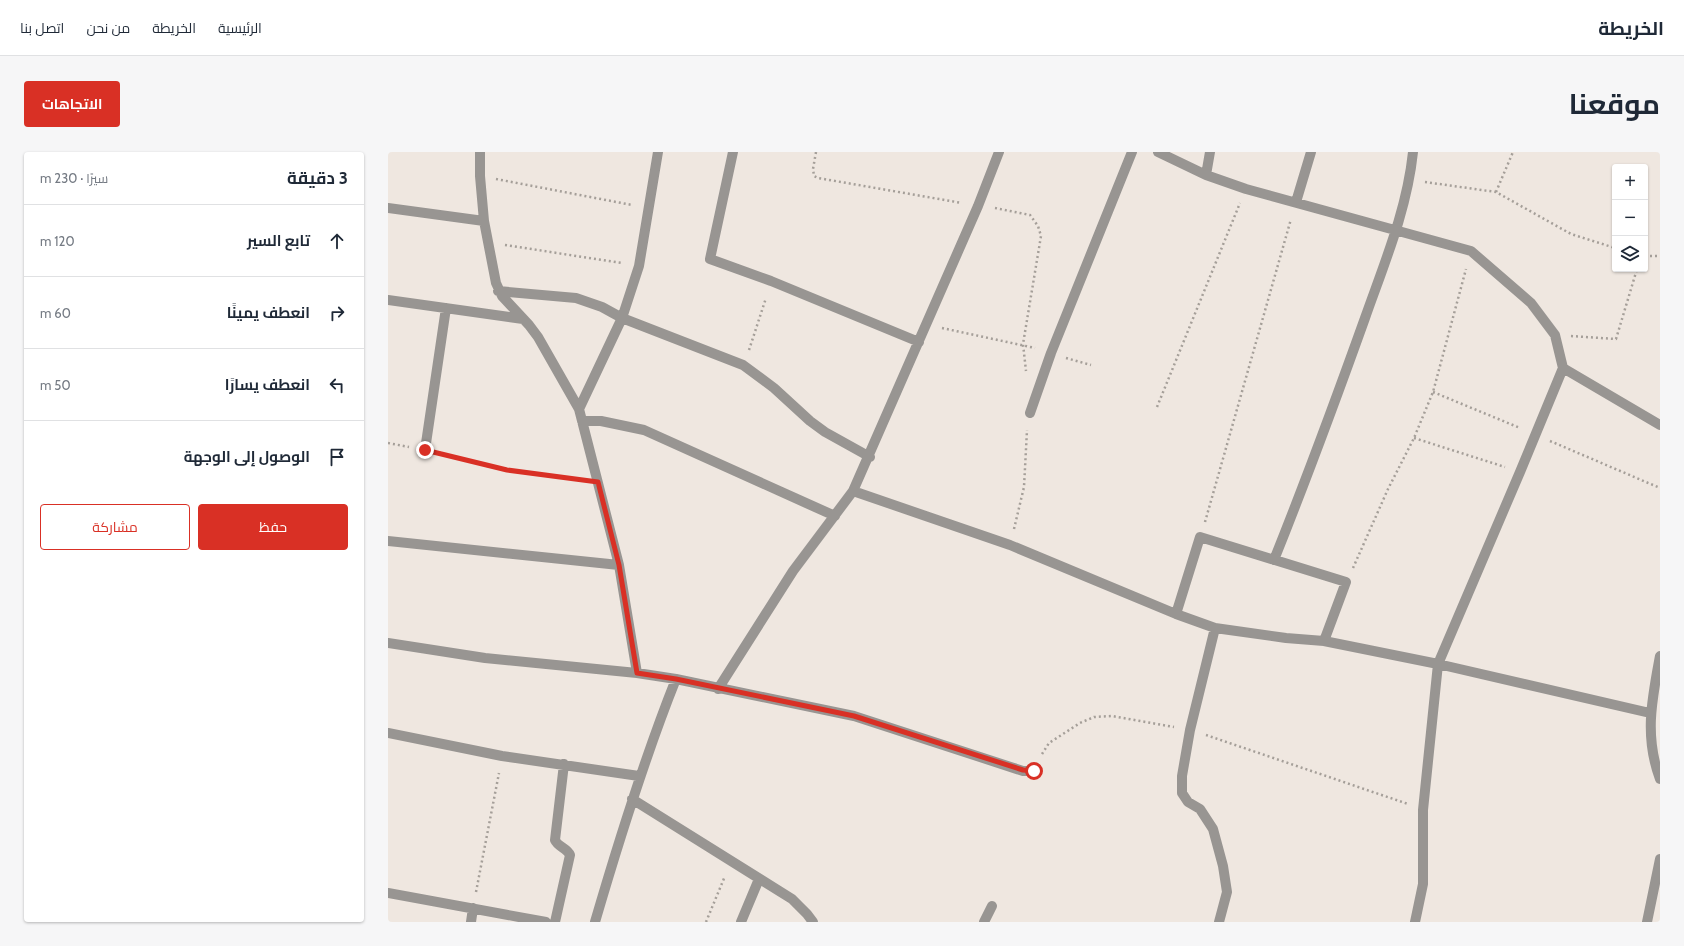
<!DOCTYPE html>
<html lang="ar">
<head>
<meta charset="utf-8">
<style>
	body { margin:0; font-family:Cabin,Cairo,sans-serif; background:#f6f6f7; color:#1f2937; direction:rtl }
	.controls { position:absolute; right:12px; top:12px; display:grid; overflow:hidden; border-radius:4px; box-shadow:0 1px 3px #0004 }
	.controls button { width:36px; height:36px; display:grid; place-items:center; padding:0; border:0; border-bottom:1px solid #e0e1e3; background:#fff; color:#1f2937; font:20px sans-serif }
	.stop { position:absolute; width:12px; height:12px; margin:-9px; border:3px solid #d93025; border-radius:50%; background:#fff }
	.stop.end { background:#d93025; border-color:#fff; box-shadow:0 1px 4px #0008 }
	.list { margin:0; padding:0; list-style:none }
	h2 { display:flex; justify-content:space-between; align-items:center; height:52px; margin:0; padding:0 16px; font-size:17px }
	h2 small { font-size:13px; font-weight:400; color:#747a83 }
	.list li { display:grid; grid-template-columns:26px 1fr auto; gap:12px; align-items:center; box-sizing:border-box; height:72px; padding:0 16px; border-top:1px solid #e0e1e3 }
	.list b { display:block; font-size:15px; white-space:nowrap }
	.list em { font-size:13px; font-style:normal; color:#747a83 }
	.actions { display:flex; gap:8px; padding:12px 16px }
	.actions a { flex:1; padding:9px 0; border:1px solid #d93025; border-radius:4px; text-align:center; font-size:14px; color:#d93025 }
	.actions .main { background:#d93025; color:#fff }
	.icon { flex:none; width:22px; height:22px; fill:none; stroke:currentColor; stroke-width:2; stroke-linecap:round; stroke-linejoin:round }
	.map { position:relative; flex:none; width:1272px; height:770px; overflow:hidden; direction:ltr; border-radius:4px }
	header { display:flex; align-items:center; gap:24px; box-sizing:border-box; height:56px; padding:0 20px; background:#fff; border-bottom:1px solid #e0e1e3 }
	header strong { font-size:19px }
	nav { display:flex; gap:22px; margin-inline-start:auto; font-size:14px }
	.intro { display:flex; align-items:center; justify-content:space-between; box-sizing:border-box; height:96px; padding:0 24px }
	h1 { margin:0; font-size:28px }
	.button { padding:10px 18px; border-radius:4px; background:#d93025; color:#fff; font-size:14px; font-weight:700 }
	main { display:flex; gap:24px; padding:0 24px }
	aside { flex:1; background:#fff; border-radius:4px; box-shadow:0 1px 3px #0004 }
	.map>svg:first-child { display:block }
</style>
</head>
<body>
<header>
<strong>الخريطة</strong>
<nav><a>الرئيسية</a><a>الخريطة</a><a>من نحن</a><a>اتصل بنا</a></nav>
</header>
<div class="intro"><h1>موقعنا</h1><a class="button">الاتجاهات</a></div>
<main>
<div class="map">
<svg width="1272" height="770" viewBox="0 0 1272 770">
	<rect width="100%" height="100%" fill="#efe7e0"/>
	<g fill="none" stroke-linecap="round" stroke-linejoin="round">
		<path stroke="#a59f99" stroke-width="2.5" stroke-dasharray="2 3" stroke-linecap="butt" d="M428,0L425,17L426,24L430,26L574,51
			M108,27L244,53
			M1037,30L1108,40L1183,82L1227,96
			M1108,40L1125,0
			M607,56L642,63L650,74L653,84L635,192L638,219
			M117,93L234,111
			M1257,104H1272
			M554,176L647,196
			M1183,184L1228,187L1249,117
			M361,198L378,146
			M678,206L703,213
			M1045,240L1132,276
			M769,255L852,51
			M1026,286L1117,315
			M1162,289L1272,336
			M0,291L21,295
			M53,302L119,318L192,328
			M817,370L903,67
			M626,377L636,335L639,278
			M965,416L1000,337L1026,286L1045,240L1078,117
			M818,583L1020,652
			M654,602L661,591L692,571L706,565L724,564L786,575
			M88,740L111,621
			M318,770L337,724"/>
		<path stroke="#989592" stroke-width="10" d="M92,0V24L96,69L108,131L114,144L141,173L150,185L191,257L231,413L249,521
			M345,0L322,107L383,129L531,190
			M770,0L818,23L858,37L1083,99L1143,151L1167,183L1175,216L1132,320L1050,512L1035,658V732L1027,770
			M818,23L822,0
			M908,50L923,0
			M0,56L96,69
			M110,139L188,146L214,155L234,166L355,213L386,236L422,269L437,280L482,305
			M0,148L135,167
			M1175,216L1272,273
			M191,257L234,166L251,114L270,0
			M642,261L663,201L744,0
			M194,269H213L256,278L447,364
			M37,298L58,156
			M465,339L622,393L788,462L812,385L958,430L936,489L1050,512L1262,561
			M0,389L231,413
			M886,408C918,328 948,247 977,166C996,112 1019,58 1025,0
			M788,462L827,476L898,486L936,489
			M827,476L802,578L794,624V641L800,650L812,657L825,677L835,714L839,740L831,770
			M0,491L97,506L249,521L288,527L466,564L635,619H646L648,616
			M1272,504C1264,547 1256,584 1272,627
			M330,537L405,419L465,339L590,54L611,0
			M0,581L114,604L251,624
			M244,647L404,747L419,762L425,770
			M0,741L158,770
			M83,770L85,756
			M167,770L182,703C179,696 170,695 167,688L176,612
			M207,770C231,688 256,607 288,527
			M353,770L371,727
			M596,770L604,754
			M1259,770L1272,707"/>
	</g>
	<g fill="none" stroke-linecap="round" stroke-linejoin="round">
		<path stroke="#d93025" stroke-width="5" d="M37,298L119,318L210,330L231,413L249,521L288,527L466,564L635,618L646,619"/>
	</g>
</svg>
<div class="controls">
<button>+</button>
<button>−</button>
<button><svg class="icon" aria-label="layers" viewBox="0 0 24 24"><path d="M12 4l9 5-9 5-9-5zM3 14l9 5 9-5"/></svg></button>
</div>
<div class="stop" style="left:646px;top:619px"></div>
<div class="stop end" style="left:37px;top:298px"></div>
</div>
<aside>
<h2>3 دقيقة<small>سيرًا · 230 m</small></h2>
<ul class="list">
<li><svg class="icon" aria-label="ahead" viewBox="0 0 24 24"><path d="M12 20V5M6 11l6-6 6 6"/></svg><div><b>تابع السير</b></div><em>120 m</em></li>
<li><svg class="icon" aria-label="right" viewBox="0 0 24 24"><path d="M7 20v-9h11M14 6l5 5-5 5"/></svg><div><b>انعطف يمينًا</b></div><em>60 m</em></li>
<li><svg class="icon" aria-label="left" viewBox="0 0 24 24"><path d="M17 20v-9H6M10 6l-5 5 5 5"/></svg><div><b>انعطف يسارًا</b></div><em>50 m</em></li>
<li><svg class="icon" aria-label="arrive" viewBox="0 0 24 24"><path d="M6 21V4h12l-3 4 3 4H6"/></svg><div><b>الوصول إلى الوجهة</b></div></li>
</ul>
<div class="actions"><a class="main">حفظ</a><a>مشاركة</a></div>
</aside>
</main>
</body>
</html>
